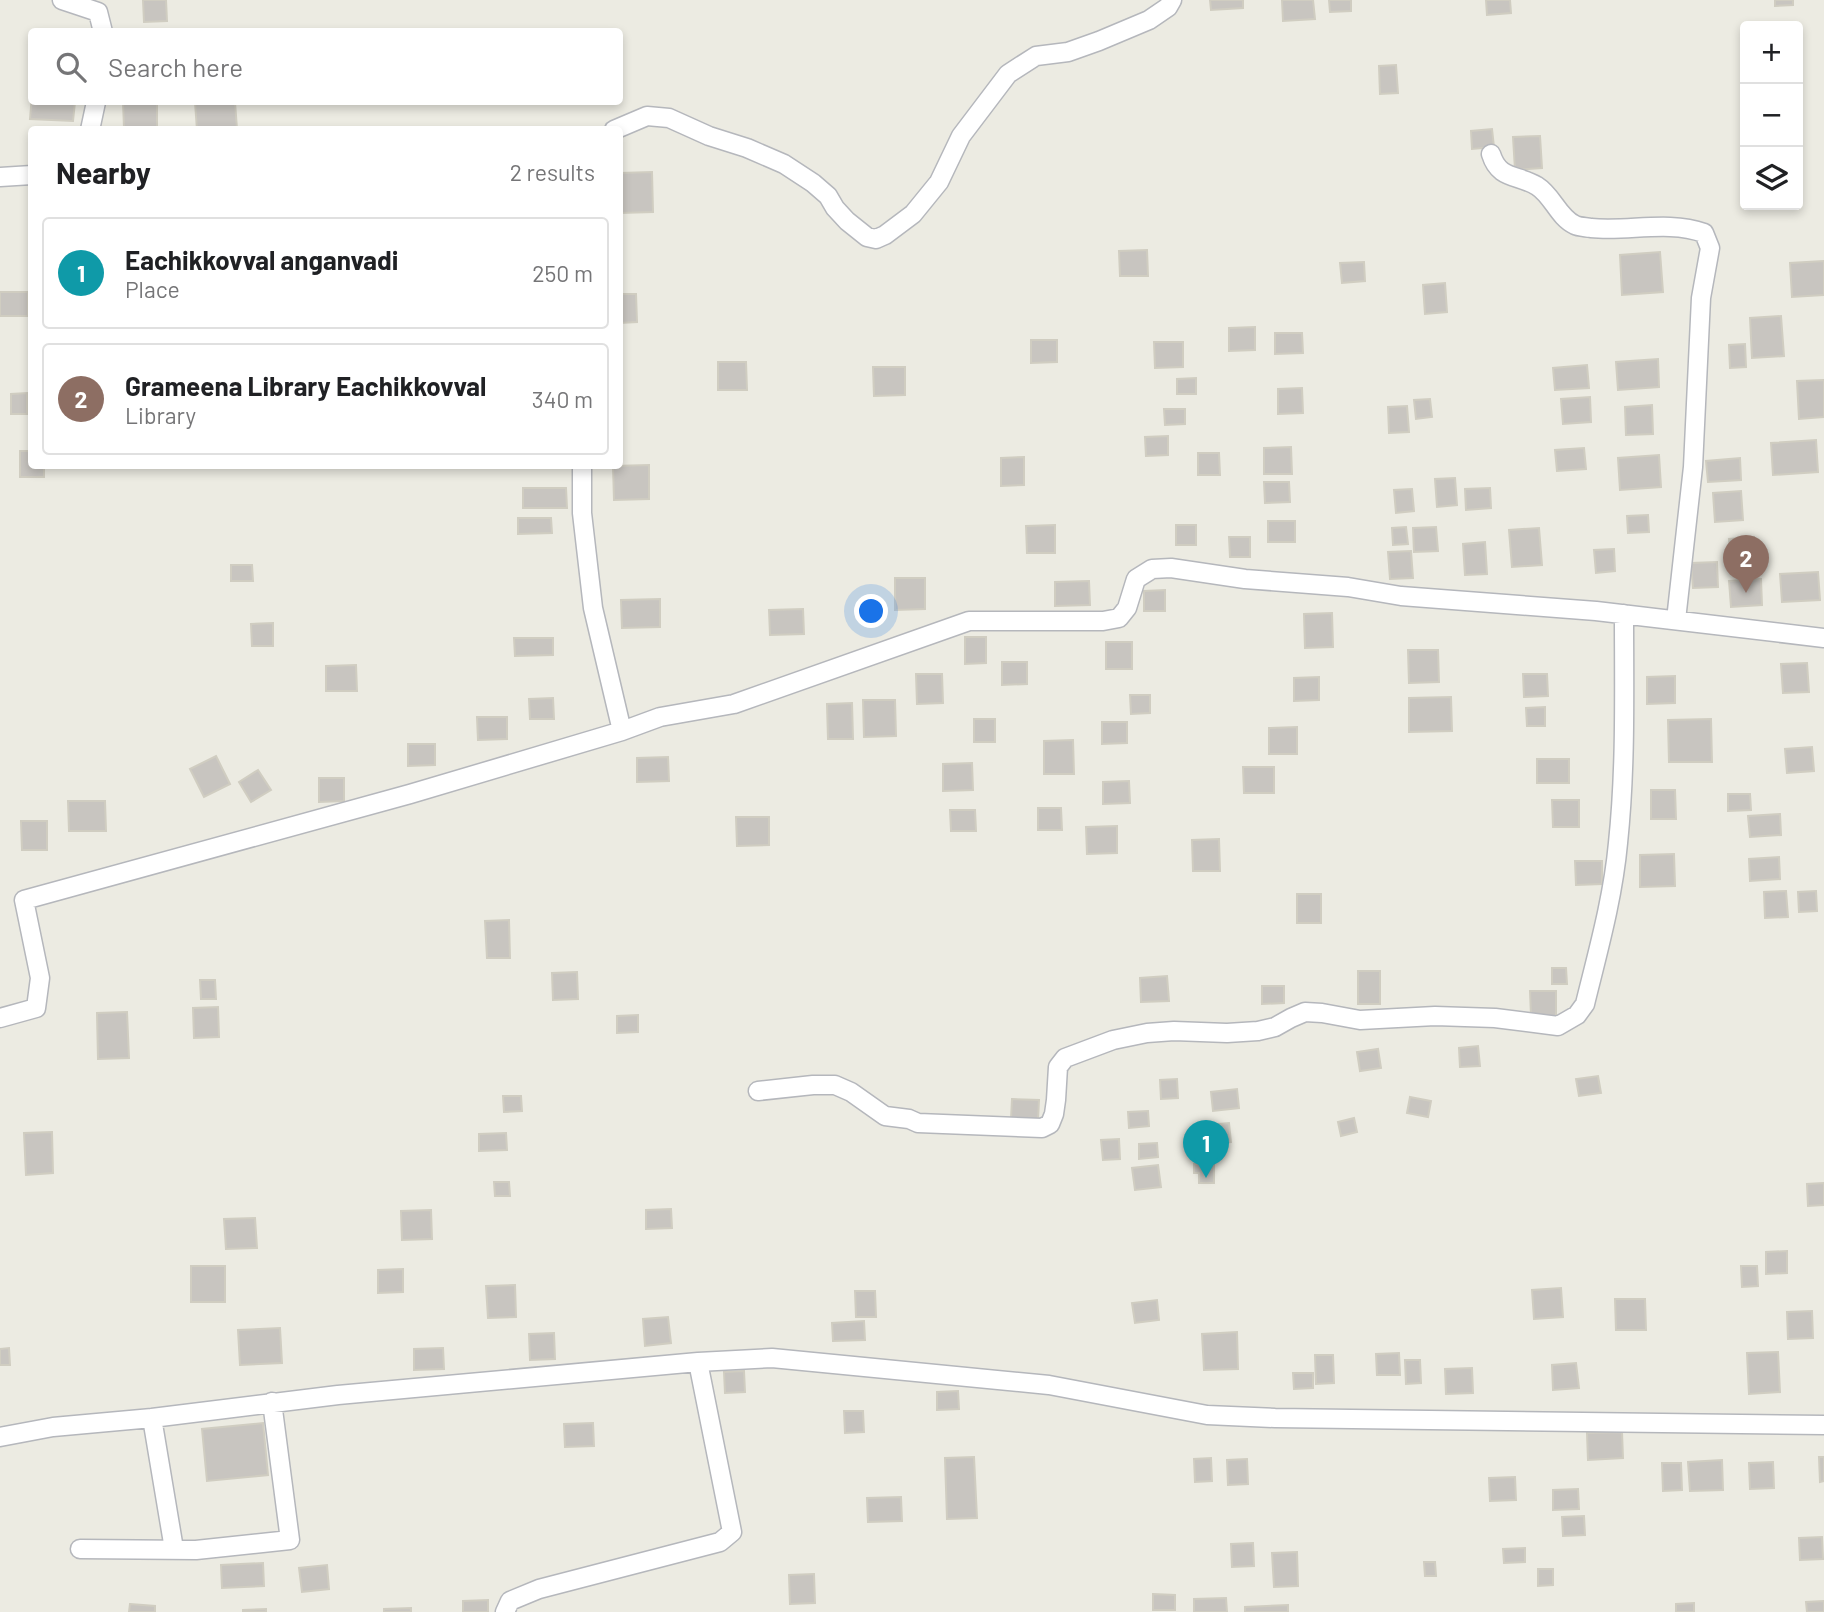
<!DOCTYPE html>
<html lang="en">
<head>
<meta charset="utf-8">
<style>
	body { margin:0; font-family:Barlow,sans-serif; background:#f6f6f6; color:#202124 }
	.controls { position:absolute; right:21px; top:21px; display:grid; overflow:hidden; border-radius:7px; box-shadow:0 4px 10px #0003 }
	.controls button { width:63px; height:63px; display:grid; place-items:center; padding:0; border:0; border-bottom:2px solid #e0e0e0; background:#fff; color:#202124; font:35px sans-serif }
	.you { position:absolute; left:872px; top:612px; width:24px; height:24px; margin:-18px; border:5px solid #fff; border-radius:50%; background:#1a73e8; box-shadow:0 0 0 10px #1a73e833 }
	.badge { display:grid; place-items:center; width:46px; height:46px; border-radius:50%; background:#db523a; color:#fff; font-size:23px; font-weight:700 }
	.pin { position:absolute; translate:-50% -58px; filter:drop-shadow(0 2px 4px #0008) }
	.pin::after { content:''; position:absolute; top:37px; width:24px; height:21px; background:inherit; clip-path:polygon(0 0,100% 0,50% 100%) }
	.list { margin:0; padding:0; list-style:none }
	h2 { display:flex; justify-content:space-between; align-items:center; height:91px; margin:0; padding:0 28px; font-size:30px }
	h2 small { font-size:23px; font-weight:400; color:#757577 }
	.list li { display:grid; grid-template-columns:46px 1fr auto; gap:21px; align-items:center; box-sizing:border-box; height:112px; margin:0 14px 14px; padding:0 14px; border:2px solid #e0e0e0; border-radius:7px }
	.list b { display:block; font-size:26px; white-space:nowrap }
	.list p { margin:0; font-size:23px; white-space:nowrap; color:#757577 }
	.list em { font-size:23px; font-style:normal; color:#757577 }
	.icon { flex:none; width:38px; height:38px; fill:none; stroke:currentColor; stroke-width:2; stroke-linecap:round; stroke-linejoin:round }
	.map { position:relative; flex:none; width:1824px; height:1612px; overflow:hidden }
	.search { position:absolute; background:#fff; box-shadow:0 4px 10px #0003; left:28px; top:28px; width:595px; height:77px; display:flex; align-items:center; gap:18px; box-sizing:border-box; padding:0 24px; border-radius:7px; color:#757577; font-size:26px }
	.panel { position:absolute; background:#fff; box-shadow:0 4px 10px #0003; left:28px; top:126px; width:595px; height:343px; border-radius:7px }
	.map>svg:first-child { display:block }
</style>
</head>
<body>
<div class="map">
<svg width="1824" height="1612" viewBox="0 0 1824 1612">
	<rect width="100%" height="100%" fill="#ecebe2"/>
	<path fill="#c8c5c0" stroke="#d0cdc1" stroke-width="2" d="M143,0H166L167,21L144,22Z
		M1210,0H1243V8L1211,10Z
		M1282,0H1313L1315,19L1283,21Z
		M1329,0H1351V11L1330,12Z
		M1486,0H1510L1511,13L1487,15Z
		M1775,0H1793V5L1775,6Z
		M1396,65L1398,93L1380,94L1379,66Z
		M32,95V102H75L73,121L30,119Z
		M123,102H157V127L124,128Z
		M195,102H235L237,129L197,130Z
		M1492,129L1494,147L1472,149L1471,131Z
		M1540,136L1542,168L1515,170L1513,137Z
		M652,172L653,212L620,213V173Z
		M1147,250L1148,276H1120L1119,251Z
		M1660,252L1663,292L1622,295L1620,255Z
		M1824,261V295L1792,297L1790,263Z
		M1364,262L1365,281L1342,283L1340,263Z
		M1445,283L1447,312L1425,314L1423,285Z
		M0,292H28V316H0Z
		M620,294H636L637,322L620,323Z
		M1781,316L1784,356L1752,358L1750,318Z
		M1255,327V350L1229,351V328Z
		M1275,333H1302L1303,353L1275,354Z
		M1031,340H1057V362L1031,363Z
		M1154,342H1183V367L1155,368Z
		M1745,344L1746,367L1730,368L1729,345Z
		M1658,359L1659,387L1618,390L1616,362Z
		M718,362H746L747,390H718Z
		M1587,365L1589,388L1555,390L1553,368Z
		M873,367H905V395L874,396Z
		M1196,378V394H1177V379Z
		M1824,380V417L1799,419L1797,381Z
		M1302,388L1303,413L1278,414V389Z
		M27,393V414H11V394Z
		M1590,397L1591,422L1563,424L1561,399Z
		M1430,399L1432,417L1416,419L1414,400Z
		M1652,405L1653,434L1626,435L1625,407Z
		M1407,406L1409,432L1389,433L1388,407Z
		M1164,409H1185V424L1165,425Z
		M1168,436V455L1146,456L1145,437Z
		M1816,440L1818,472L1773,475L1771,443Z
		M1291,447L1292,474H1264V448Z
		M1584,448L1586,469L1557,471L1555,450Z
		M20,451H32V466H44V477H20Z
		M1198,453H1219L1220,475H1198Z
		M1659,455L1661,487L1620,490L1618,458Z
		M1024,457V485L1001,486V458Z
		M1740,458L1741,480L1708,482L1706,461Z
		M649,465V499L614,500L613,466Z
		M1455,478L1457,505L1437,507L1435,479Z
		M1264,482H1289L1290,502L1265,503Z
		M523,488H566L567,508H523Z
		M1490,488L1491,508L1466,510L1465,489Z
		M1412,489L1414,511L1396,513L1394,490Z
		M1741,491L1743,520L1715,522L1713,493Z
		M1648,515L1649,532L1628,533L1627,516Z
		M518,518H551L552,533L518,534Z
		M1268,521H1295V542H1268Z
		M1055,525V553H1027L1026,526Z
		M1176,525H1196V545H1176Z
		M1406,527L1408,544L1393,545L1392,528Z
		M1436,527L1438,551L1414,552L1413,528Z
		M1539,528L1542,565L1512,567L1509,530Z
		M1229,537H1250V557H1230Z
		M1754,537L1756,565L1731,566L1729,539Z
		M1485,542L1487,574L1465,575L1463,544Z
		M1614,549L1615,571L1596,573L1594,550Z
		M1411,551L1413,578L1390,579L1388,552Z
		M1717,562L1718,587L1693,588L1691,563Z
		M231,565H252L253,581H231Z
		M1818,572L1820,600L1782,602L1780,574Z
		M895,578H925V609L895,610Z
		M1761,579L1762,605L1731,607L1729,581Z
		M1089,581L1090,605L1055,606V582Z
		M1165,590V611H1144V591Z
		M660,599V627L622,628L621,600Z
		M803,609L804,634L770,635L769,610Z
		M1332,613L1333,647L1305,648L1304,614Z
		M273,623V646H252L251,624Z
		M965,637H986V663L965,664Z
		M514,638H553V655L515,656Z
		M1106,642H1132V669H1106Z
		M1408,650H1438L1439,682L1409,683Z
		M1002,662H1027V684L1002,685Z
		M1807,663L1809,692L1783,693L1781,664Z
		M356,665L357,691H326V666Z
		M916,674H942L943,703L917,704Z
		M1523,674H1547L1548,696L1524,697Z
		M1675,676V703L1647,704V677Z
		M1319,677V700L1294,701V678Z
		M1130,695H1150V713L1131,714Z
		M1451,697L1452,731L1409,732V698Z
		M553,698L554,719H530L529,699Z
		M863,700H895L896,736L864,737Z
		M852,703L853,739H828L827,704Z
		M1545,707V726H1527L1526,708Z
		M477,717H507V739L478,740Z
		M974,719H995V742H974Z
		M1711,719L1712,762H1669L1668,720Z
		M1102,722H1127V743L1102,744Z
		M1297,727V754H1269V728Z
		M1073,740L1074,774H1044V741Z
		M408,744H435V765L408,766Z
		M1812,747L1814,771L1787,773L1785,749Z
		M216,756L230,784L204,797L190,769Z
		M668,757L669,781L637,782V758Z
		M1537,759H1569V783H1537Z
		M972,763L973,790L943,791V764Z
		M1243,767H1274V793H1244Z
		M258,770L271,790L251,802L239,782Z
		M319,778H344V801L319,802Z
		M1129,781L1130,803L1103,804V782Z
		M1651,790H1675L1676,819H1651Z
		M1728,794H1750L1751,810L1728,811Z
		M1552,800H1579V827H1553Z
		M68,801H105L106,831H69Z
		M1038,808H1061L1062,830H1038Z
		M950,810H975L976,831H951Z
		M1780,814L1781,835L1750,837L1748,816Z
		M736,817H769V845L737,846Z
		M21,821H47V850H22Z
		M1117,826V853L1087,854L1086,827Z
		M1219,839L1220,871H1193L1192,840Z
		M1674,854L1675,886L1640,887V855Z
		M1779,857L1780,879L1750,881L1749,859Z
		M1575,861H1602V884L1576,885Z
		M1786,891L1788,917L1765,918L1764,892Z
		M1816,891L1817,911L1799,912L1798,892Z
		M1297,894H1321V923H1297Z
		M509,920L510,958H487L485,921Z
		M1552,968H1566L1567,984H1552Z
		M1358,971H1380V1004H1358Z
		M577,972L578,999L553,1000L552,973Z
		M1167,976L1169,1001L1141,1002L1140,978Z
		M200,980H215L216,999H201Z
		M1262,986H1284V1003L1262,1004Z
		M1530,991H1556V1016H1531Z
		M218,1007L219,1037L194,1038L193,1008Z
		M127,1012L129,1058L98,1059L97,1013Z
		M638,1015V1032L617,1033V1016Z
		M1478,1046L1480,1066L1460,1067L1459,1048Z
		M1378,1049L1381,1068L1360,1071L1357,1052Z
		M1598,1076L1601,1093L1579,1096L1576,1079Z
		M1177,1079L1178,1098L1161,1099L1160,1080Z
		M1237,1089L1239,1108L1213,1111L1211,1092Z
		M503,1096H521L522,1111L504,1112Z
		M1410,1097L1431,1101L1428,1117L1407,1113Z
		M1012,1099L1039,1100L1038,1120L1011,1119Z
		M1148,1111L1149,1126L1129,1128L1128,1112Z
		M1354,1118L1357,1132L1341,1136L1338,1122Z
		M1229,1123L1231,1142L1208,1144L1207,1125Z
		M52,1132L53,1173L26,1175L24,1133Z
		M506,1133L507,1150L479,1151V1134Z
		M1119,1139L1120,1159L1103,1160L1101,1140Z
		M1157,1143L1158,1157L1139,1159V1144Z
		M1194,1164H1214V1183H1199V1173H1194Z
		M1158,1165L1161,1187L1135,1190L1132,1168Z
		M494,1182H509L510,1196H495Z
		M1824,1183V1205L1808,1206L1807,1184Z
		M671,1209L672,1228L646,1229V1210Z
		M431,1210L432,1239L402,1240L401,1211Z
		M255,1218L257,1248L226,1249L224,1219Z
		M1787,1251V1273L1766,1274V1252Z
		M191,1266H225V1302H191Z
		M1741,1266H1757L1758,1286L1742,1287Z
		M403,1269V1292L378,1293V1270Z
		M515,1285L516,1317L488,1318L486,1286Z
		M1561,1288L1563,1317L1534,1319L1532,1290Z
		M855,1291H875L876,1317H856Z
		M1615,1299H1645L1646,1330H1616Z
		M1157,1300L1159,1320L1135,1323L1132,1303Z
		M1812,1311L1813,1338L1788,1339L1787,1312Z
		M668,1317L671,1343L645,1346L643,1319Z
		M864,1321L865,1340L833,1341L832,1323Z
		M280,1328L282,1363L240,1365L238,1330Z
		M1237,1332L1238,1369L1204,1370L1202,1334Z
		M554,1333L555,1359L530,1360L529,1334Z
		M9,1348L10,1365H0V1349Z
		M443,1348L444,1369L414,1370V1349Z
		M1778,1352L1780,1392L1749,1394L1747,1353Z
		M1399,1353L1400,1375H1377L1376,1354Z
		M1315,1355H1333L1334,1383L1316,1384Z
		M1405,1360H1420L1421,1383L1406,1384Z
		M1576,1363L1579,1388L1553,1390L1552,1365Z
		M1472,1368L1473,1393L1446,1394L1445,1369Z
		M744,1371L745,1392L725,1393L724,1372Z
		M1293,1373H1313V1388L1294,1389Z
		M958,1391L959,1409L937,1410V1392Z
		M844,1411H863L864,1432L845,1433Z
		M263,1423L268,1475L207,1481L202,1429Z
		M593,1423L594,1446L565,1447L564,1424Z
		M1622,1432L1623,1458L1588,1460L1587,1433Z
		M974,1457L977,1518L947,1519L945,1458Z
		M1819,1457H1824V1481L1820,1482Z
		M1211,1458L1212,1481L1195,1482L1194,1459Z
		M1247,1459L1248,1484L1228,1485L1227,1460Z
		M1722,1460L1723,1490L1690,1491L1688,1462Z
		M1773,1462L1774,1488L1750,1489L1749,1463Z
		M1662,1463H1681L1682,1490L1663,1491Z
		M1515,1477L1516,1500L1490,1501L1489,1478Z
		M1578,1489L1579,1509L1553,1510V1490Z
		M901,1497L902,1521L868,1522L867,1498Z
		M1584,1516L1585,1535L1563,1536L1562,1517Z
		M1822,1537L1823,1559L1800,1560L1799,1538Z
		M1253,1543L1254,1566L1232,1567L1231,1544Z
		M1525,1548V1562L1504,1563L1503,1549Z
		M1297,1552L1298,1586L1274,1587L1272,1553Z
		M1424,1562H1435L1436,1576H1425Z
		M263,1563L264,1586L222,1588L221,1565Z
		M327,1565L329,1589L302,1592L299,1568Z
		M1538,1569H1553V1585L1538,1586Z
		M814,1574L815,1603L790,1604L789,1575Z
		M1153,1594L1175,1595V1610H1153Z
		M1226,1598L1227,1612H1194V1599Z
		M488,1600V1612H463V1601Z
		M1824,1601V1612H1807L1806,1602Z
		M1694,1603V1612H1676V1604Z
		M130,1604L155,1606V1612H129Z
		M1288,1605V1612H1245V1607Z
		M411,1608V1612H384V1609Z
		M266,1609V1612H243V1610Z"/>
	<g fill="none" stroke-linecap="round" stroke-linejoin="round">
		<g stroke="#b5b7bc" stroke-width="21">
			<path id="minor" d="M62,0L98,12L103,32
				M90,130L96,102
				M614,130L647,116L669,118L709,136L747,148L784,164L813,183L828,196L835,208L847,221L867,237L876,239L885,235L913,214L939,182L961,136L1008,74L1036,56L1068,52L1099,41L1149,20L1168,7L1172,0
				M1491,154C1499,180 1517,174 1537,186C1553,196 1558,217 1575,225C1579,227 1586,227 1591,228C1628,232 1668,220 1704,233L1710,248L1701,298L1693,467L1676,620
				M0,177L32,175
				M582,466V513L593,608L622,731
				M0,1018L36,1008L40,978L24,900L410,794L622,731L660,717L734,704L969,621H1103L1119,618L1127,608L1136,579L1152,569L1171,568L1245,579L1348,587L1401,596L1596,611L1824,638
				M758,1091L813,1085H835L851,1092L885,1116L909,1119L918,1123L1042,1128L1050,1124L1054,1114L1056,1100L1058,1067L1065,1058L1113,1040L1147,1033L1174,1031L1227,1033L1258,1031L1275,1027L1291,1018L1305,1012L1322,1013L1360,1020L1435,1016L1495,1018L1558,1026L1577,1015L1585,1004C1598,951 1613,898 1618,843C1626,767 1624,690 1624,614
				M152,1418L174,1549
				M0,1437L53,1427L152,1418L338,1395L698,1362L772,1358L1049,1385L1207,1415L1275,1418L1824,1425
				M80,1549L196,1550L290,1540L272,1402
				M505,1612L510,1601L539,1589L720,1542L732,1532L698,1362"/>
		</g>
		<use href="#minor" stroke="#fff" stroke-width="18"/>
	</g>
</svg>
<div class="controls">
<button>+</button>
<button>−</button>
<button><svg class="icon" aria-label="layers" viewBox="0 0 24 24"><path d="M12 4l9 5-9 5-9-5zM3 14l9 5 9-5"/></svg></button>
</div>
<div class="you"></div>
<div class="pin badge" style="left:1206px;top:1178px;background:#0f9aa8">1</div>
<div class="pin badge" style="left:1746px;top:593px;background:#8d6e63">2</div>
<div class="search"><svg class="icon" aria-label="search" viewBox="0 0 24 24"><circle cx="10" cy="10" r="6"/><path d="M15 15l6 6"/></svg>Search here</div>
<section class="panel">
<h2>Nearby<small>2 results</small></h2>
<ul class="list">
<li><span class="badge" style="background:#0f9aa8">1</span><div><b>Eachikkovval anganvadi</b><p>Place</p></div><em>250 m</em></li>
<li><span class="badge" style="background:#8d6e63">2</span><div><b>Grameena Library Eachikkovval</b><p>Library</p></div><em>340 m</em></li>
</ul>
</section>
</div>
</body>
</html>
